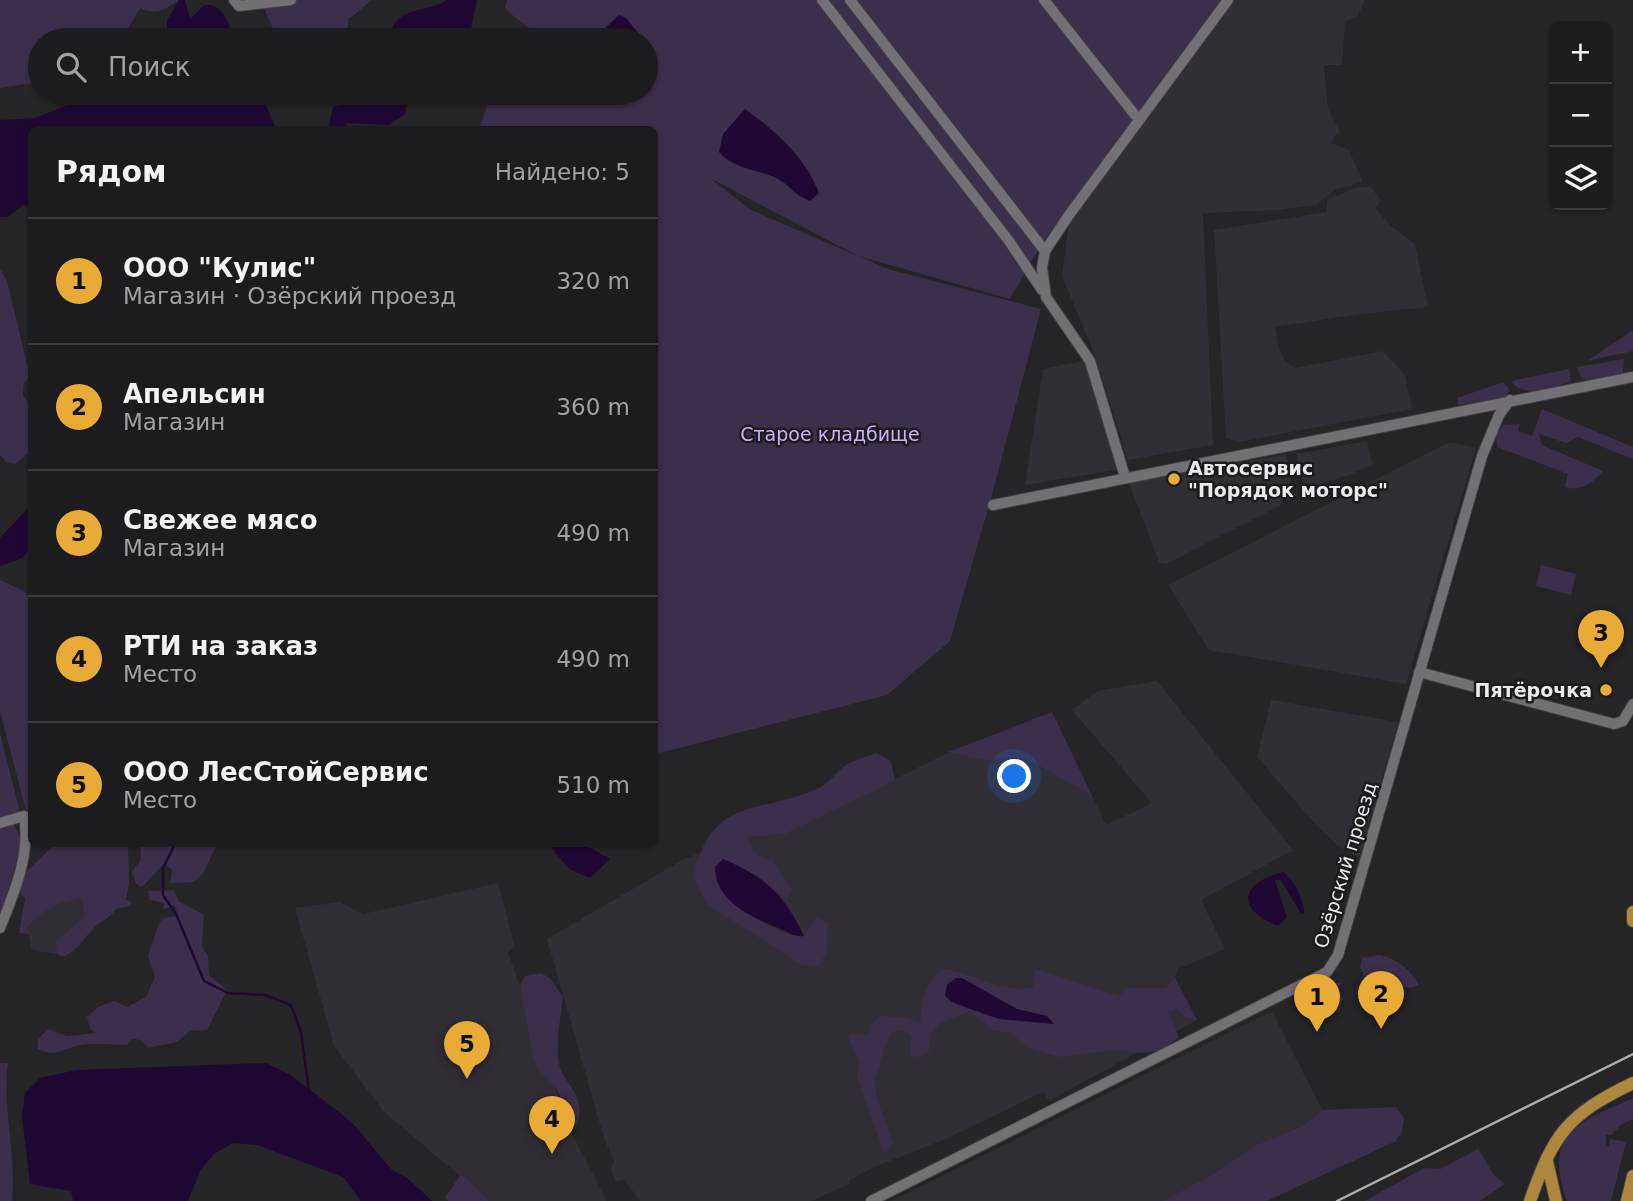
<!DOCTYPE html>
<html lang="ru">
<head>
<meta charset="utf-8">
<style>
	body { margin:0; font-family:"DejaVu Sans",sans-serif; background:#29282a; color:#f1f3f6 }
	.controls { position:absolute; right:21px; top:21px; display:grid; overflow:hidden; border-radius:10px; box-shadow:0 2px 5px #0004 }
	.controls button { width:63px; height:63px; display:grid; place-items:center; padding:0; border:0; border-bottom:2px solid #3a393b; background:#1c1b1d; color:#f1f3f6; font:35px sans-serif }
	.you { position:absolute; left:1015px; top:777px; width:24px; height:24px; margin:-18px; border:5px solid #fff; border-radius:50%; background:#1a73e8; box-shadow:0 0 0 10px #1a73e833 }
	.badge { display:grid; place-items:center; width:46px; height:46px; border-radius:50%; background:#e8ab37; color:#111; font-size:23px; font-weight:700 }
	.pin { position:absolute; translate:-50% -58px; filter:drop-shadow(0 2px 4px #0008) }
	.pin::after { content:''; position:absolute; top:37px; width:24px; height:21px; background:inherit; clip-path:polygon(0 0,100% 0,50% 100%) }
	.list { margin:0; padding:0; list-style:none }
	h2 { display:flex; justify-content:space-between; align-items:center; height:91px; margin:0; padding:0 28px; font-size:30px }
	h2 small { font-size:23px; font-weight:400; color:#a0a1a4 }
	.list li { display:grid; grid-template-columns:46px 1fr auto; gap:21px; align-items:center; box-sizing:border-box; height:126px; padding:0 28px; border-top:2px solid #3a393b }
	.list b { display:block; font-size:26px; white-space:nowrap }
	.list p { margin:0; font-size:23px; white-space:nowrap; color:#a0a1a4 }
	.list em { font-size:23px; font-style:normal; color:#a0a1a4 }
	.icon { flex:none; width:38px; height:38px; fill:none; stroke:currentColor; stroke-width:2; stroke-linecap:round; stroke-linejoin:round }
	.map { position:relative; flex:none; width:1633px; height:1201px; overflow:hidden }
	.search { position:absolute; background:#1c1b1d; box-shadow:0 2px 5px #0004; left:28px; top:28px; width:630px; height:77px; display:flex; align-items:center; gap:18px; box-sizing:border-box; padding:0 24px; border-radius:38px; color:#a0a1a4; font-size:26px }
	.panel { position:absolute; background:#1c1b1d; box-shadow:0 2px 5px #0004; left:28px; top:126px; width:630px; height:721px; border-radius:10px }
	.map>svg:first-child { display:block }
</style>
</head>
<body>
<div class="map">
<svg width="1633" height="1201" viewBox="0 0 1633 1201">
	<rect width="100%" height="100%" fill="#252427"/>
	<path fill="#322e36" d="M1231,0H1365L1358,16L1345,22L1342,65H1324L1328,109L1340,132L1334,136L1332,143L1349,150L1363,182L1336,189L1316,205L1279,210L1203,213L1213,445L1128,460L1095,356L1062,276L1070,215Z
		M1357,187H1371L1381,201L1375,208L1391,226L1415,244L1428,307L1360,314L1275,327L1279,348L1285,362L1295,368L1383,351L1405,375L1412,409L1239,442L1226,438L1214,230L1327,212V200Z
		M1088,360L1121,469L1025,485L1043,369Z
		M1367,441L1372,464L1352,474L1305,489L1297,454Z
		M1450,442L1476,448L1406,684L1209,650L1168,585Z
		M1286,454L1291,480L1281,505L1166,564L1159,562L1129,483Z
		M1157,681L1293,850L1201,900L1225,949L1178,969L1175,978L1197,1020L1049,1101L1043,1092L948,1138L872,1168L850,1180L849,1184L812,1201H640L624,1179L616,1182L611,1171L614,1161L604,1138L547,939L684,859L747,836L785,834L949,752L1052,712L1106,825L1152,803L1072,710L1097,691Z
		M1271,700L1398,722L1359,858L1337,845L1318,827L1257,757Z
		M498,883L515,947L508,952L570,1130L607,1201H490L385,1113L334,1046L295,908L340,902L363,914Z
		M82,898L84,916L57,942V954L32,950L27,927L45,909L57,902Z
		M1272,1011L1322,1110L1301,1127L1256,1145L1215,1173L1162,1201H892Z"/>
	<path fill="#3c2f4b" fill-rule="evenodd" d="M0,0H179C166,10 155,15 140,8L121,40H40V82L0,88Z
		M231,0H372L349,19L345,40H278L262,4Z
		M507,0H1224L1041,245L1010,299L858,256L710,178L751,210L888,269L1041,309L992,495L950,641L887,695L655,754L654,130H479L491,93H646V40H544L505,9Z
		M0,269L7,281L30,377L24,382L23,395L31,407V451L15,464L6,462L0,455Z
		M1633,332V351L1587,361L1632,331Z
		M1624,359L1623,373L1586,380L1580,377L1577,367Z
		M1569,369L1571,381C1554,388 1524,399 1511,381Z
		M1503,382L1510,390L1506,397L1459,405L1457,398Z
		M1542,409L1633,447V459L1578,437L1566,443L1539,434L1542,445L1603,471C1593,483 1580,492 1565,487L1568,474L1497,447L1496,435L1503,425L1520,424L1518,431L1532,436Z
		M1541,565L1576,574L1571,595L1536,586Z
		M0,580L24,591L31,601V830L0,711Z
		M1052,712L1092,796L1024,757L985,760L949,752Z
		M0,734L20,812L15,815V827L22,840L0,921Z
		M876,753L891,761L895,780L785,834L747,837C755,852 753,857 773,860L791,889L786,900L756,874L718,886C735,905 778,939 804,936L816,918L828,922L827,951L819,966L802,965L708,905L693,878C713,795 753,816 817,789C829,784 836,772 846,765C854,760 866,757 876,753Z
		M51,844H128L129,883L126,900L132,902L130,906L116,909C109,920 99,921 91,931C81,942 78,951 62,957L57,954L56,942L84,916L82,898C57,902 45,909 27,927L29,934L19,933L25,899L18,890L26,872L51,848Z
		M141,844H219C208,856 209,872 194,882L170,883L172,870L164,864L142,887L136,884L132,872L141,859Z
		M174,890L179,901L204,915L202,946L208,956L209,975L227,990L207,1030L190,1031L177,1042L148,1048L141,1040L132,1039L127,1045C113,1045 95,1043 81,1045C66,1047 55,1059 38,1049V1039L48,1029L67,1036L96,1033L90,1029L87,1017L98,1007L114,1001L127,1007L146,997L155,977L148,957C150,950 158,924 162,919L174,916L177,909L174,905L163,910L164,903L150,900L148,891Z
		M1379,955C1396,958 1411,970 1419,985L1411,988L1367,981L1360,968L1362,958Z
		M942,969C971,971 1005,996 1033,987L1036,969L1119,996L1127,988H1165L1175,978L1197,1020L1186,1018L1177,1009L1169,1013L1179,1037L1164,1049L1147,1053L1114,1050L1059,1057L1028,1048L1011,1033L993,1030L969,1011L939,1024L930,1035L929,1051L919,1057L910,1056L911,1035C883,1014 884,1065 875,1078L876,1096L893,1143L884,1153L857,1077L860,1062L849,1040V1034L869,1035L870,1025L881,1016L902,1017L922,1023C917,1006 928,979 942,969ZM962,978L1042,1024L1021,1019H999L963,1007Z
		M541,973L550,978L563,997C561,1018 556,1037 558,1058C561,1088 589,1089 576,1129L556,1088L538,1069L533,1056L520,986L525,976Z
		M1331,983H1342L1338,987L1343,999L1339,1011L1304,1004L1309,1001L1311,992Z
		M0,1063H8C2,1110 17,1155 12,1201H0Z
		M1633,1098V1119L1622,1124L1611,1135H1606V1147L1609,1146L1610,1139L1626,1142L1611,1201H1567C1542,1133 1579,1122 1633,1098Z
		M1396,1107L1404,1118L1402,1131L1396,1141L1267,1201H1162L1215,1173L1256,1145L1301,1127L1322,1110Z
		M1478,1149L1494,1175L1505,1184L1480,1201H1365L1424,1168L1440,1169Z
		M461,1174L490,1201H448L445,1198Z"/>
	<path fill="#1f0833" d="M179,0H185L190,19L203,6C223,0 229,26 235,40H142L167,37V21Z
		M447,0H477L471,28L462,37L390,40C392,5 428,13 447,0Z
		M619,15L626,18L644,40H599L604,29Z
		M87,93H261L276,129L32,130L31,207L23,205L8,217H0V120L35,118L76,102Z
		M374,93H408L405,114L389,125L347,123L345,129H328L333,107C346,103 359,105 371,101Z
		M745,109C776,132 804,155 819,193L810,201C794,195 791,186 778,179C759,169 734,170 719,152L723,134Z
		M31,505V549L22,558L0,566V538Z
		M548,844H583L610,859L590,878L569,869Z
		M723,859C764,876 785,895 804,936C794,937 788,932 778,928C751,917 715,901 715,867Z
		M1283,872C1294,879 1305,902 1304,914H1301L1281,880H1275L1287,917L1278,926C1234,908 1241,883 1283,872Z
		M956,978H962L1017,1009L1047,1016L1054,1024L999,1019L951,1002L945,995L947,985Z
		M266,1063L289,1074L339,1112L355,1126L391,1169L407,1178L432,1201H361L343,1177L257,1145L233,1143L214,1154L200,1171L188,1201H73L71,1191L30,1184L22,1116L25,1093L40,1078L77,1070Z"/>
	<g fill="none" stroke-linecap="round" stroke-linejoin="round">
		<path stroke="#1f0833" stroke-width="2.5" d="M175,844L163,868V895L176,914L204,981L228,993L265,995L291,1005L301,1032L309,1091"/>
		<g stroke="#434245" stroke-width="12">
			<path id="minor" d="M234,0L239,6L291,0
				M822,0L1009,241L1042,290
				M850,0L1045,251
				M1044,0L1135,115
				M1125,477L1090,361L1046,297L1042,268L1045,251L1069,215L1228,0
				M993,505L1633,377
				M1419,672L1614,724L1623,721L1633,704
				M0,823L24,816C31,853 14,894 0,928
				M871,1201L1327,972L1338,955L1482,456L1499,415L1510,400"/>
		</g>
		<g stroke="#434245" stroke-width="14">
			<path id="major" d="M1633,912V921
				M1547,1161L1556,1201
				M1530,1201C1554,1133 1567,1115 1633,1083
				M1627,1201L1633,1176"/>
		</g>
		<use href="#minor" stroke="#727074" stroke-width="10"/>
		<use href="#major" stroke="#ac873d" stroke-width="12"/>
		<path stroke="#abaaac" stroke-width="2.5" d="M1337,1201L1633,1054"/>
	</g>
	<g fill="#e8ab37" stroke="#1c1b1e" stroke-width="2.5">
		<circle cx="1174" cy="479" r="7"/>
		<circle cx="1606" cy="690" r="7"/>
	</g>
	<g text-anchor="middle" stroke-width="5" stroke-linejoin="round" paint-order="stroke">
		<g font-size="19" fill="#d0adfa" stroke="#1c1b1e">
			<text x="830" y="441">Старое кладбище</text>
		</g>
		<g font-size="19" font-weight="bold" fill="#eae9eb" stroke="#1c1b1e" text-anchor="start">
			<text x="1188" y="475">Автосервис<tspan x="1188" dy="22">"Порядок моторс"</tspan></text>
			<text x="1592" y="697" text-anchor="end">Пятёрочка</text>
		</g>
		<g font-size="19" fill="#eae9eb" stroke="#1c1b1e">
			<text transform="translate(1345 865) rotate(-73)" y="7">Озёрский проезд</text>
		</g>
	</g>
</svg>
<div class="controls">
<button>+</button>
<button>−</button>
<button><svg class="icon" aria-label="layers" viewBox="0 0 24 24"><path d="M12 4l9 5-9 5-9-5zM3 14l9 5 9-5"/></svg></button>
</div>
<div class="you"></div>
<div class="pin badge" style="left:1317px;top:1032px">1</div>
<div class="pin badge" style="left:1381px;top:1029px">2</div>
<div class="pin badge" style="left:1601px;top:668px">3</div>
<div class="pin badge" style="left:552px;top:1154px">4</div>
<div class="pin badge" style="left:467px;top:1079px">5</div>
<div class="search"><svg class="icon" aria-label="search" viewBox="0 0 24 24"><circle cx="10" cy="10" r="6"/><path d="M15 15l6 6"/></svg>Поиск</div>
<section class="panel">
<h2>Рядом<small>Найдено: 5</small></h2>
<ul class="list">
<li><span class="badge">1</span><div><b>ООО &quot;Кулис&quot;</b><p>Магазин · Озёрский проезд</p></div><em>320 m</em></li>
<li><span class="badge">2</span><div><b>Апельсин</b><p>Магазин</p></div><em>360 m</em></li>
<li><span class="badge">3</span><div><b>Свежее мясо</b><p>Магазин</p></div><em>490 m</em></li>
<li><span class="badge">4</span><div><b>РТИ на заказ</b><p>Место</p></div><em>490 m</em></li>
<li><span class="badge">5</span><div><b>ООО ЛесСтойСервис</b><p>Место</p></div><em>510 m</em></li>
</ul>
</section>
</div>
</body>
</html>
